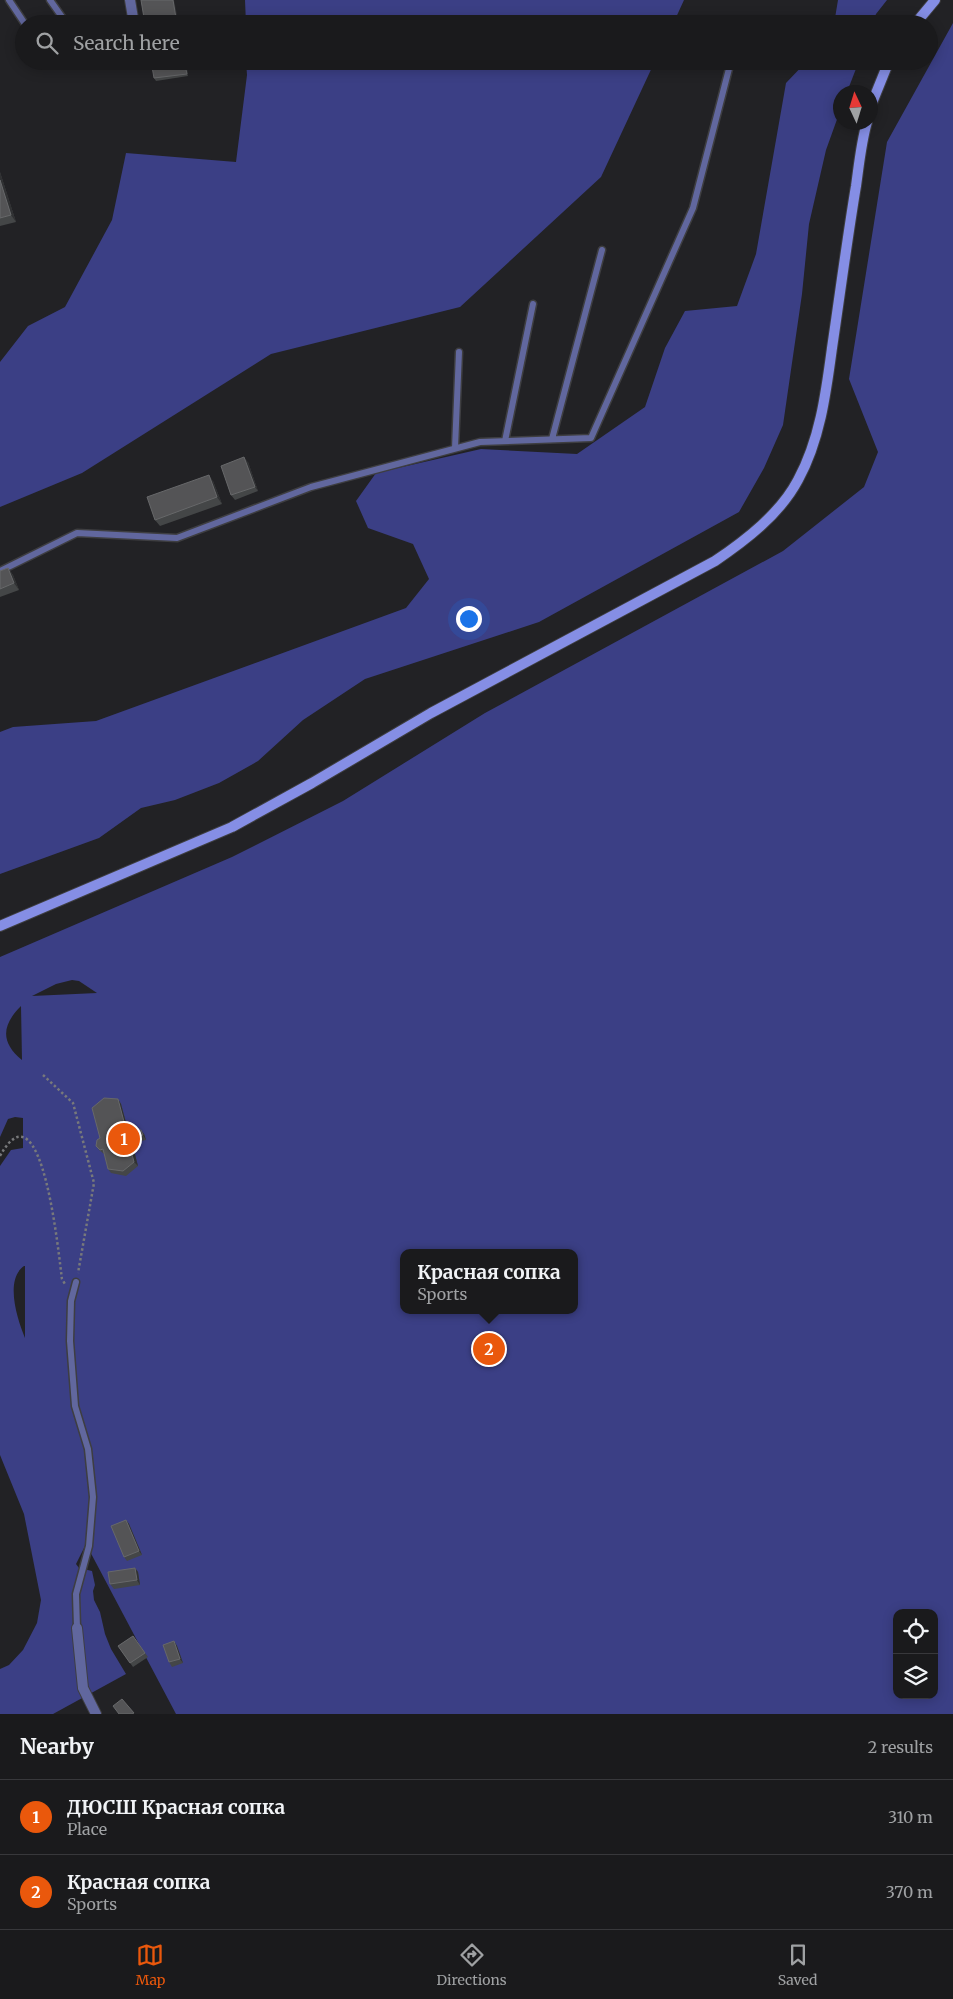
<!DOCTYPE html>
<html lang="en">
<head>
<meta charset="utf-8">
<style>
	body { margin:0; font-family:Merriweather,serif; background:#232325; color:#f1f3f6 }
	.controls { position:absolute; right:15px; bottom:15px; display:grid; overflow:hidden; border-radius:10px; box-shadow:0 2px 12px #0003 }
	.controls button { width:45px; height:45px; display:grid; place-items:center; padding:0; border:0; border-bottom:1px solid #38383b; background:#1a1a1c; color:#f1f3f6; font:25px sans-serif }
	.compass { position:absolute; left:833px; top:85px; width:45px; height:45px; border-radius:50%; background:#1a1a1c; box-shadow:0 2px 12px #0003; rotate:356deg }
	.you { position:absolute; left:468px; top:618px; width:18px; height:18px; margin:-12px; border:4px solid #fff; border-radius:50%; background:#1a73e8; box-shadow:0 0 0 8px #1a73e833 }
	.badge { display:grid; place-items:center; width:32px; height:32px; border-radius:50%; background:#ea580c; color:#fff; font-size:16px; font-weight:700 }
	.pin { position:absolute; translate:-50% -50%; border:2px solid #fff; box-shadow:0 1px 5px #0006 }
	.popup { position:absolute; left:400px; top:1249px; width:178px; height:65px; box-sizing:border-box; display:grid; place-content:center; border-radius:10px; background:#1a1a1c; filter:drop-shadow(0 1px 4px #0005); font-size:16px; white-space:nowrap; color:#9fa1a3 }
	.popup b { font-size:19px; color:#f1f3f6 }
	.popup::after { content:''; position:absolute; left:50%; top:100%; margin-left:-10px; border:10px solid transparent; border-top-color:#1a1a1c }
	.list { margin:0; padding:0; list-style:none }
	h2 { display:flex; justify-content:space-between; align-items:center; height:65px; margin:0; padding:0 20px; font-size:21px }
	h2 small { font-size:16px; font-weight:400; color:#9fa1a3 }
	.list li { display:grid; grid-template-columns:32px 1fr auto; gap:15px; align-items:center; box-sizing:border-box; height:75px; padding:0 20px; border-top:1px solid #38383b }
	.list b { display:block; font-size:19px; white-space:nowrap }
	.list p { margin:0; font-size:16px; white-space:nowrap; color:#9fa1a3 }
	.list em { font-size:16px; font-style:normal; color:#9fa1a3 }
	.icon { flex:none; width:28px; height:28px; fill:none; stroke:currentColor; stroke-width:2; stroke-linecap:round; stroke-linejoin:round }
	.map { position:relative; flex:none; width:953px; height:1714px; overflow:hidden }
	.search { position:absolute; background:#1a1a1c; box-shadow:0 2px 12px #0003; left:15px; right:15px; top:15px; height:55px; display:flex; align-items:center; gap:12px; box-sizing:border-box; padding:0 18px; border-radius:28px; color:#9fa1a3; font-size:19px }
	.sheet { height:215px; background:#1a1a1c }
	nav { display:flex; justify-content:space-around; align-items:center; box-sizing:border-box; height:70px; border-top:1px solid #38383b; background:#1a1a1c; font-size:14px; color:#9fa1a3 }
	nav a { display:grid; justify-items:center; gap:2px }
	nav .on { color:#ea580c }
	.map>svg:first-child { display:block }
</style>
</head>
<body>
<div class="map">
<svg width="953" height="1714" viewBox="0 0 953 1714">
	<rect width="100%" height="100%" fill="#222225"/>
	<path fill="#3b3f85" fill-rule="evenodd" d="M245,0H684L673,24H246Z
		M838,0H887L876,14L872,24H834Z
		M953,23V1714H176L86,1544L76,1564L79,1568L92,1571L95,1585L93,1591L94,1600L100,1612L105,1634L111,1649L126,1674L53,1714H0V1669L9,1665L23,1650L37,1623L41,1600L24,1514L0,1455V1166L11,1150L23,1148V1118L15,1117L8,1119L0,1137V957L232,857L343,801L485,713L783,551L864,487L878,452L849,379L887,142ZM72,980L79,981L97,993L32,996L56,984ZM21,1006L22,1060C0,1042 2,1025 21,1006ZM404,1253H574V1310H404ZM24,1266H25V1338C18,1321 4,1280 24,1266ZM897,1613H934V1695H897Z
		M246,61H655L601,177L460,307L271,354L82,473L0,507V362L28,326L65,307L112,220L126,153L236,162L247,75Z
		M807,61H859L847,92H840V111L826,150L809,224L802,294L783,425L764,468L739,512L539,622L365,679L303,720L258,761L219,783L175,800L141,808L99,838L0,874V732L13,727L96,721L406,608L429,579L413,544L368,528L356,501L376,473L481,449L577,454L645,407L665,348L685,311L737,306L756,254L786,83Z"/>
	<g fill="none" stroke-linecap="round" stroke-linejoin="round">
		<g stroke="#3e3e41" stroke-width="9">
			<path id="lane" d="M9,0L25,24
				M50,0L62,17V24
				M740,24V23
				M552,439L602,250
				M505,441L533,304
				M455,448L459,352
				M0,571L77,533L177,538L311,487L480,442L591,438L693,208L731,61
				M76,1282L71,1301L70,1341L75,1406L88,1449L93,1497L89,1546L76,1594L77,1628"/>
		</g>
		<g stroke="#3e3e41" stroke-width="12">
			<path id="street" d="M130,0L134,24
				M141,61V63
				M77,1628L83,1688L96,1714"/>
		</g>
		<g stroke="#3e3e41" stroke-width="12">
			<path id="secondary" d="M915,24L935,0
				M870,108L889,61
				M0,926L232,827L312,783L431,713L715,561C746,540 780,514 798,480C820,440 826,393 832,348C840,294 847,240 856,186C859,165 861,143 867,122"/>
		</g>
		<path stroke="#78797b" stroke-width="2.5" stroke-dasharray="2.5 2.5" stroke-linecap="butt" d="M43,1075L73,1103L94,1183L78,1273
			M0,1156C43,1078 59,1260 62,1279L65,1284"/>
		<use href="#lane" stroke="#61679e" stroke-width="6"/>
		<use href="#street" stroke="#61679e" stroke-width="10"/>
		<use href="#secondary" stroke="#858ee5" stroke-width="10"/>
	</g>
	<path fill="#444647" d="M186,61L188,76L156,81L154,78Z
		M0,172L16,222L0,226Z
		M248,462L258,491L235,500L231,495Z
		M213,481L222,504L160,526L155,520Z
		M8,568L13,575L19,590L0,597V571Z
		M118,1099L121,1104L129,1133L144,1134L146,1140L132,1143L138,1166L126,1176L111,1173L108,1169L104,1154L99,1150L96,1146Z
		M126,1520L129,1524L142,1555L127,1561L124,1557Z
		M135,1568L138,1572L140,1585L114,1589L110,1584Z
		M133,1636L148,1657L133,1667L118,1646Z
		M174,1641L177,1646L183,1663L172,1667L169,1662Z"/>
	<path fill="#303133" d="M173,0H174L179,24H177Z
		M184,61H186L188,76L187,74Z
		M0,172L16,222L11,215L0,180Z
		M244,457L248,462L258,491L255,487Z
		M209,475L213,481L222,504L217,497Z
		M8,568L13,575L19,590L14,583Z
		M118,1099L121,1104L130,1138L127,1133Z
		M141,1130L144,1134L146,1140L143,1135Z
		M128,1139L132,1143L138,1166L134,1162Z
		M126,1520L129,1524L142,1555L139,1551Z
		M135,1568L138,1572L140,1585L137,1580Z
		M174,1641L177,1646L183,1663L180,1659Z"/>
	<path fill="#545456" stroke="#67686a" d="M141,0H173L177,24H145Z
		M151,61H184L187,74L154,78Z
		M0,180L11,215L0,218Z
		M244,457L255,487L231,495L221,466Z
		M209,475L217,497L155,520L147,497Z
		M8,568L14,583L0,589V571Z
		M104,1098L118,1099L127,1133L141,1130L143,1135L128,1139L134,1162L123,1171L108,1169L103,1149L100,1150L96,1146L97,1140L100,1138L92,1108Z
		M126,1520L139,1551L124,1557L111,1526Z
		M135,1568L137,1580L110,1584L108,1572Z
		M133,1636L145,1653L130,1663L118,1646Z
		M174,1641L180,1659L169,1662L163,1645Z
		M122,1699L134,1713L132,1714H119L113,1706Z"/>
</svg>
<div class="controls">
<button><svg class="icon" aria-label="locate" viewBox="0 0 24 24"><circle cx="12" cy="12" r="6"/><path d="M12 2v4M12 18v4M2 12h4M18 12h4"/></svg></button>
<button><svg class="icon" aria-label="layers" viewBox="0 0 24 24"><path d="M12 4l9 5-9 5-9-5zM3 14l9 5 9-5"/></svg></button>
</div>
<svg class="compass" viewBox="-18 -18 36 36"><path d="M0-13l5 13h-10z" fill="#e53935"/><path d="M0 13l5-13h-10z" fill="#9fa1a3"/></svg>
<div class="you"></div>
<div class="pin badge" style="left:124px;top:1139px">1</div>
<div class="pin badge" style="left:489px;top:1349px">2</div>
<div class="popup"><b>Красная сопка</b>Sports</div>
<div class="search"><svg class="icon" aria-label="search" viewBox="0 0 24 24"><circle cx="10" cy="10" r="6"/><path d="M15 15l6 6"/></svg>Search here</div>
</div>
<section class="sheet">
<h2>Nearby<small>2 results</small></h2>
<ul class="list">
<li><span class="badge">1</span><div><b>ДЮСШ Красная сопка</b><p>Place</p></div><em>310 m</em></li>
<li><span class="badge">2</span><div><b>Красная сопка</b><p>Sports</p></div><em>370 m</em></li>
</ul>
</section>
<nav>
<a class="on"><svg class="icon" aria-label="map" viewBox="0 0 24 24"><path d="M3 6l6-2 6 2 6-2v14l-6 2-6-2-6 2zM9 4v14M15 6v14"/></svg>Map</a>
<a><svg class="icon" aria-label="directions" viewBox="0 0 24 24"><path d="M12 3l9 9-9 9-9-9zM9 14v-3h6M13 9l2 2-2 2"/></svg>Directions</a>
<a><svg class="icon" aria-label="saved" viewBox="0 0 24 24"><path d="M7 4h10v16l-5-4-5 4z"/></svg>Saved</a>
</nav>
</body>
</html>
